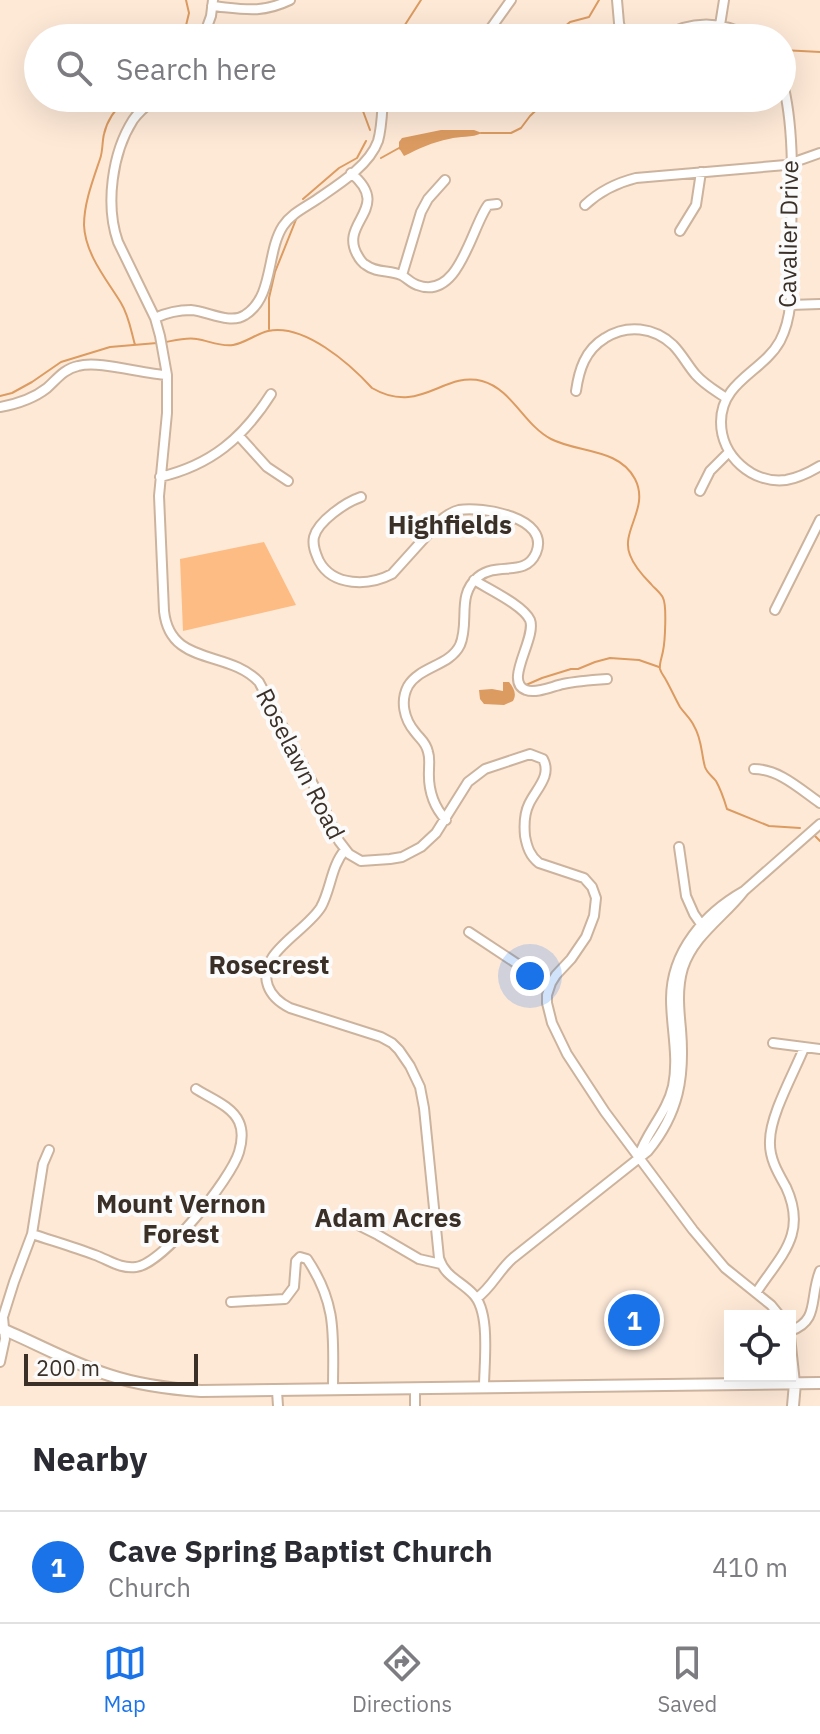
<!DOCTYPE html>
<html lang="en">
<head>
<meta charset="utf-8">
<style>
	body { margin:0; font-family:"IBM Plex Sans",sans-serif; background:#f2f2f3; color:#2b2b33 }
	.controls { position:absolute; right:24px; bottom:24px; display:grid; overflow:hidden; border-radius:0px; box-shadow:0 8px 32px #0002 }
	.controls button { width:72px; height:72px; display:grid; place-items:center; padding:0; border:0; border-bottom:2px solid #e1e1e2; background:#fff; color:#2b2b33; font:40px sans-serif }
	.scale { position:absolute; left:24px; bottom:20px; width:174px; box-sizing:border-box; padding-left:8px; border:4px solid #3a3028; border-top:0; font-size:22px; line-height:28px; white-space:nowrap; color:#3a3028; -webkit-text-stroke:6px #fbfbfb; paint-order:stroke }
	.you { position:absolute; left:530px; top:976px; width:28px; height:28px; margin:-20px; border:6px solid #fff; border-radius:50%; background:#1a73e8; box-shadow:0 0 0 12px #1a73e833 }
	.badge { display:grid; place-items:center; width:52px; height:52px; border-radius:50%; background:#1a73e8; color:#fff; font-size:26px; font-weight:700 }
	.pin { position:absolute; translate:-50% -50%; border:4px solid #fff; box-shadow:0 2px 8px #0006 }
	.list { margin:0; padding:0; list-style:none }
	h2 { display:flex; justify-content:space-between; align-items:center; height:104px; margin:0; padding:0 32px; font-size:34px }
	h2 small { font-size:26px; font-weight:400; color:#7c7c81 }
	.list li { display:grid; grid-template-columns:52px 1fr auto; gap:24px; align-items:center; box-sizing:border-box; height:112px; padding:0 32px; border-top:2px solid #e1e1e2 }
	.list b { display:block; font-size:30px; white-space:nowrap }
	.list p { margin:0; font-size:26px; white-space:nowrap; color:#7c7c81 }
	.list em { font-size:26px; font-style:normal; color:#7c7c81 }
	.icon { flex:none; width:44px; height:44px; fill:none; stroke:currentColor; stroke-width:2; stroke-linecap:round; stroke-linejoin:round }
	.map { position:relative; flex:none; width:820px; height:1406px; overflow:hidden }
	.search { position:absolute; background:#fff; box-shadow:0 8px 32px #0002; left:24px; right:24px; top:24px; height:88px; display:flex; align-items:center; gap:20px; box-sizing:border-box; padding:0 28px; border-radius:44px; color:#7c7c81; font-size:30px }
	.sheet { height:216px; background:#fff }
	nav { display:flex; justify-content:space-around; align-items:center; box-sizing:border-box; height:112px; border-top:2px solid #e1e1e2; background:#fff; font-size:22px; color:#7c7c81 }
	nav a { display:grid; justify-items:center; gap:4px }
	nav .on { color:#1a73e8 }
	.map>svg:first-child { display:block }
</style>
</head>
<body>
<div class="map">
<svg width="820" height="1406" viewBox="0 0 820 1406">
	<rect width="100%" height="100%" fill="#fee9d7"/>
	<path fill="#fdbc83" d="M264,542L296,605L183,631L180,559Z"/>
	<path fill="#db9b61" d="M441,130H474L482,133C472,138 460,136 449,139C433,142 418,149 404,156L399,148V142L402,138Z
		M503,682H509C514,688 517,694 513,701L504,705L484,704L480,699L479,690L492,689L503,691Z"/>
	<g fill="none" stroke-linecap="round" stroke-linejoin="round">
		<path stroke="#db9b61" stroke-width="2" d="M183,38L189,13L186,0
			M392,38L401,31L421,0
			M551,38L570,22L589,17L599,0
			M782,50L820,52
			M127,98C116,108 107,120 104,134C102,142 103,151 100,159C93,180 84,203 84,225C85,254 107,280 121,303C129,316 131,331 135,345
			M362,98L360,103L370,130
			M547,101C561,103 572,101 586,100C606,98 625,107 644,98
			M481,133H511L521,128L530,116L549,98
			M381,158L399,148L401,149
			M303,199L339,168L357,158L366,141
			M269,329V298L275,272L297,217
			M166,342C176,340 187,337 197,339C209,341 221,347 233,345C245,343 256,334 268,331C304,323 350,364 372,388C420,416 443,371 482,381C512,389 524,425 551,439C578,453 619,448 635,479C650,508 620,531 630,555C634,566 643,576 651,584C654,588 661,593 663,598C667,605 665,642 663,651C662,657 659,664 660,669C661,673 664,676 666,680C671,689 675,698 680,707C684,713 691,719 694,726C702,739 701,753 705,767C707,773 712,776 716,781C721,790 724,799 727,809L769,826L800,828
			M0,396L12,393L32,382L61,362L110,347L157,343
			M526,685L542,678L571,669H578L595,662L610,658L639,660L659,667
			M814,835L820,841"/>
		<g stroke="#ccb39d" stroke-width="12">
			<path id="minor" d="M617,0L619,23L623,38
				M212,6C243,9 261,14 290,0
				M720,25L724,0
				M203,38L211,16L213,0
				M475,38L491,28L511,0
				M661,38C690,20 722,20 752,38
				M782,80C795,127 792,189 791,239C790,272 796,311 780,341C763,372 721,381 721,422C721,456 752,484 786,480C798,478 810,472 820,466
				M156,98C147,105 139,111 133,120C112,153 105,205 118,242L155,318L160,336L167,375V413L159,496L164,611C170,667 228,649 259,682L313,784L339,841L349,854L361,861L390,859L402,857L421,847L436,833L468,782L485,769L530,754L543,759C552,776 536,789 529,804C524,814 524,825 525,836C527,847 530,856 539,863L584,878L592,887L596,898L594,916L586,937L571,959L556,975L551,983L547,995V1003L552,1023L567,1054L605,1112L693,1230L725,1268L771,1305L780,1316
				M351,173C394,209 337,222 358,256C359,258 363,264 366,265C376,273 390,270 401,275C407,278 411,283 417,285C459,301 471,228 488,205L497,204
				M585,205C600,191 616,183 636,178L786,165L820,153
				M680,231L696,205L701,172
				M402,275L421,212L428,199L445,180
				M790,305L820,304
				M155,318C166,313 178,310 191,310C207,311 230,325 245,315C274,297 266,252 283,226C291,214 304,208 316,200C338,185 369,166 378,141C382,127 382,112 383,98
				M576,391C579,370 585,350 605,338C627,324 654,327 673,345C682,354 688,366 696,375C705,385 716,391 726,398
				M0,407C17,404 33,399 47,388C57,379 64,369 78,366C99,360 142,374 167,375
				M239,436L267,467L288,481
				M160,477C211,465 243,438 271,394
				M700,491L710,471L729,452
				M361,497C346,502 318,521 314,537C312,546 316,554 319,561C333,587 369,586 392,574L438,523C444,517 450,512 459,510C481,506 551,517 536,553C525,578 498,561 478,577C456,595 470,622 460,645C450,666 420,666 408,686C400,701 404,719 415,732C420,739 426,742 428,752C430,758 429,763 429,770C428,789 433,806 446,820
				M474,580C488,589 523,605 530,620C537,638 503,682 526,690C536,694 553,686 563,684C577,681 592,680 607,679
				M775,610L820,520
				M754,769C779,769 800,789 820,803
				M679,847L686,896L694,914L703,927
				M345,850C331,866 331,889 321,907C306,932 256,953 268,986C272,997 280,1003 290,1008L381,1037L392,1043L399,1050L410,1066L420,1087L424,1108L439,1258C445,1277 461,1281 473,1294C491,1312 484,1363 484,1387
				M744,891L820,824
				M469,932L525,969L551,983
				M773,1043L820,1049
				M350,1221L378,1235L419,1259L441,1264
				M32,1234C53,1241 74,1247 95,1255C109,1260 120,1269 136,1267C163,1264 231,1179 239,1152C242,1142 243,1131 239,1122C232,1106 210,1098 196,1089
				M756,1293C780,1256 808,1235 786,1187C778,1173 769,1158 770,1141C770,1115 794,1073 804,1048
				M477,1298C492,1287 499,1270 513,1258L648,1151C679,1113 685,1077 681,1029C679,1009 677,988 683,968C694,935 724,917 744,891C705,913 671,951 671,999C671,1028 679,1057 673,1086C667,1113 646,1132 638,1158
				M231,1302L285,1299L294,1287L296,1261L300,1257L307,1259C338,1305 333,1337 333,1390
				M790,1331C820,1321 809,1298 820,1271
				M790,1337L795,1383
				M0,1362L5,1339L3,1317L14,1282L32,1234L43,1164L49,1150
				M277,1391L278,1406
				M415,1406V1389"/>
		</g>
		<g stroke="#ccb39d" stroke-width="14">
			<path id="major" d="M0,1328C36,1343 71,1363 109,1375C139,1385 170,1389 201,1391L820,1383
				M793,1406L795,1383"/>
		</g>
		<use href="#minor" stroke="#fff" stroke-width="8"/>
		<use href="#major" stroke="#fff" stroke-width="10"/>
	</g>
	<g text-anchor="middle" stroke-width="8" stroke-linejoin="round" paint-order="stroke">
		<g font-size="24" fill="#3a3028" stroke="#fbfbfb">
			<text transform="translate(789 234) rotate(-89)" y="8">Cavalier Drive</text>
			<text transform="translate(300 764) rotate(63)" y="8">Roselawn Road</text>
		</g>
		<g font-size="26" font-weight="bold" fill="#3a3028" stroke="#fbfbfb">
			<text x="450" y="534">Highfields</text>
			<text x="269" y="974">Rosecrest</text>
			<text x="181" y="1213">Mount Vernon<tspan x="181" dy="30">Forest</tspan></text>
			<text x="388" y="1227">Adam Acres</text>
		</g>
	</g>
</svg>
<div class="controls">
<button><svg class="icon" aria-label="locate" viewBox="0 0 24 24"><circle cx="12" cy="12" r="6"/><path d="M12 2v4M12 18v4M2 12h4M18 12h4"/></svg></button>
</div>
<div class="scale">200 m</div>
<div class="you"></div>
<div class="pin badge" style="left:634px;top:1320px">1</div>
<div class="search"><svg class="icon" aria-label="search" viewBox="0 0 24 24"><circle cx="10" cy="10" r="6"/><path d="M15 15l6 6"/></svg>Search here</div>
</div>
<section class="sheet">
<h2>Nearby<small></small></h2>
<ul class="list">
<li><span class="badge">1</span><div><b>Cave Spring Baptist Church</b><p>Church</p></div><em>410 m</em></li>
</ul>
</section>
<nav>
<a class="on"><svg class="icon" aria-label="map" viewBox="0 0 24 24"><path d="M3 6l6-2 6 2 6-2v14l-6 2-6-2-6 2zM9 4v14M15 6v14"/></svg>Map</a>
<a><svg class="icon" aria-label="directions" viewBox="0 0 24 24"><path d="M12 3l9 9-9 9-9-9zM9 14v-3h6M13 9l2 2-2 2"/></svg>Directions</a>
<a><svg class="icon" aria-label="saved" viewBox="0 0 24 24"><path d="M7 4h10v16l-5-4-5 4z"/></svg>Saved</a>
</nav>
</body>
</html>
